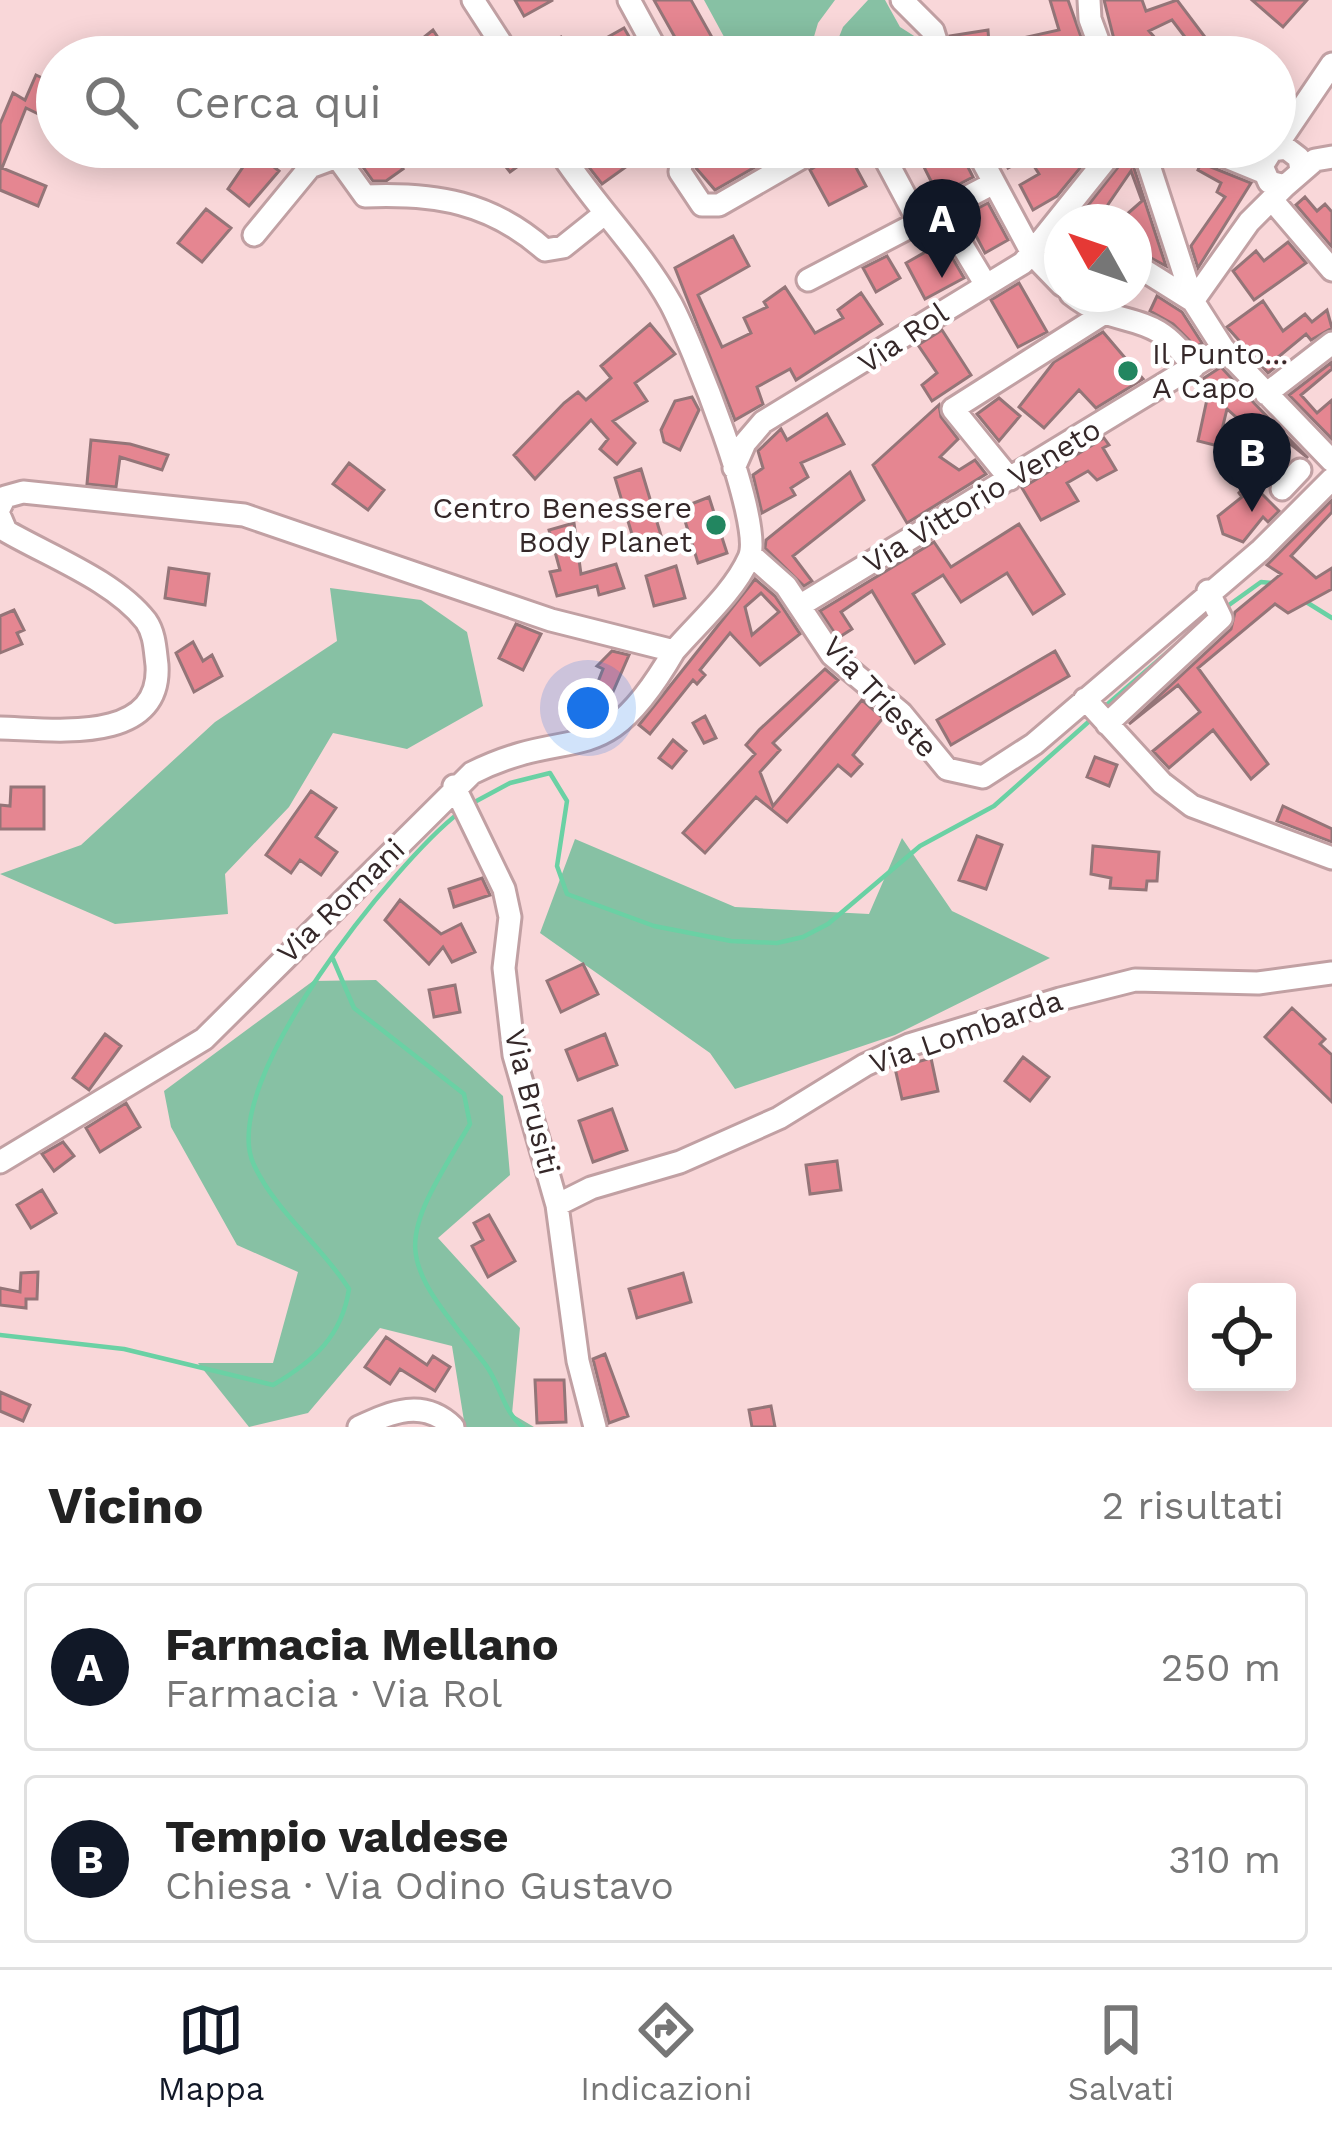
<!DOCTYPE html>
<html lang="it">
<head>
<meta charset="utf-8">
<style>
	body { margin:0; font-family:"Work Sans",sans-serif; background:#f2f2f2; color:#222 }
	.controls { position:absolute; right:36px; bottom:36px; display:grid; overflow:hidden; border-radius:12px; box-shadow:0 6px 30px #0003 }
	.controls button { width:108px; height:108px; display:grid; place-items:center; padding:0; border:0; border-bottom:3px solid #e0e0e0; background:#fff; color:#222; font:60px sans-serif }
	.compass { position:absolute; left:1044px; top:204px; width:108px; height:108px; border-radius:50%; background:#fff; box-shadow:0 6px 30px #0003; rotate:310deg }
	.you { position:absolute; left:588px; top:708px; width:42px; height:42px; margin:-30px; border:9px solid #fff; border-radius:50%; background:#1a73e8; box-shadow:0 0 0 18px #1a73e833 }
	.badge { display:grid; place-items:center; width:78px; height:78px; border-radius:50%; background:#111827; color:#fff; font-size:39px; font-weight:700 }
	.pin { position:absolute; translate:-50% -99px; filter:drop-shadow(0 3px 6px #0008) }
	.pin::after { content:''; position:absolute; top:63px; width:42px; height:36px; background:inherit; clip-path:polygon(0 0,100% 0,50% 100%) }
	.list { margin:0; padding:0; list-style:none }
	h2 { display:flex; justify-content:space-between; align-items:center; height:156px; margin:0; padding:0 48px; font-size:51px }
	h2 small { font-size:39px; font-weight:400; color:#767676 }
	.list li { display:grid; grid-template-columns:78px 1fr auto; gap:36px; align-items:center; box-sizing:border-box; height:168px; margin:0 24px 24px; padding:0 24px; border:3px solid #e0e0e0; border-radius:12px }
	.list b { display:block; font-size:45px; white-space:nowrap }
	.list p { margin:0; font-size:39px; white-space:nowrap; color:#767676 }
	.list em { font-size:39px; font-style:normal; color:#767676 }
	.icon { flex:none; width:66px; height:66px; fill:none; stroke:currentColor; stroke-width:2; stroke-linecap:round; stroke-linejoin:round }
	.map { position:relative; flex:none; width:1332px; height:1427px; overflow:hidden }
	.search { position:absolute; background:#fff; box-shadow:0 6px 30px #0003; left:36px; right:36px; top:36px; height:132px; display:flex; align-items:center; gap:30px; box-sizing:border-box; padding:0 42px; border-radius:66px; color:#767676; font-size:45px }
	.sheet { height:540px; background:#fff }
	nav { display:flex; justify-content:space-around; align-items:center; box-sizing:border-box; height:168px; border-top:3px solid #e0e0e0; background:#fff; font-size:33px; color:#767676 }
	nav a { display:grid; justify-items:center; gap:6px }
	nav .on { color:#111827 }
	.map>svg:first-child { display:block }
</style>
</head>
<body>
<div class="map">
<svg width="1332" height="1427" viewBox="0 0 1332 1427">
	<rect width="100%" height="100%" fill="#f9d7d9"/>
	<path fill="#87c1a4" d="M704,0H835L818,23L808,57H735Z
		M868,0H885L900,27L922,41L926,57H831L843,27Z
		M330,588L421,600L467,632L483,706L407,749L333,733L289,807L225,874L228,914L115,924L0,874L81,845L215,722L337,641Z
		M902,838L952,911L1050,958L895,1035L735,1089L710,1053L540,933L575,839L735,907L869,914Z
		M376,980L503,1096L510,1175L438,1238L520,1328L512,1414L534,1427H465L452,1346L380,1328L308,1413L249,1427L198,1363H273L298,1272L237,1245L171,1127L164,1091L313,981Z"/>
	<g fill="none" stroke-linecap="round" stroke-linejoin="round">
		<path stroke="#6ad1a4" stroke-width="4.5" d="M1303,600L1332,618
			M1222,610L1261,582L1273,583
			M1102,709L1198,626
			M469,805L510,783L550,773L567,801L557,866L567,894L654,926L731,941L777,943L803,937L828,924L920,846L994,806L1094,717
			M333,959L354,1008L464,1094L470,1124C395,1249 394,1252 485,1364C500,1383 503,1412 523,1427
			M0,1335L124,1349L273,1385C314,1361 342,1336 349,1289C321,1245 276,1212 254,1165C215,1084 397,860 460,812"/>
	</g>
	<path fill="#e58691" stroke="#947578" stroke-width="3" fill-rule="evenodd" d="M515,0H553L524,16Z
		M654,0H691L723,57H686Z
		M1050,0H1068L1086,51L1017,57L1014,40L1059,30Z
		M1104,0H1142L1146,11L1177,0L1214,49L1204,57H1148L1130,40L1116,47ZM1172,20L1188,41L1171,56L1149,31Z
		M1252,0H1307L1283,27Z
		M624,28L641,57H608L599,42Z
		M433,30L451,57H414L408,50Z
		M988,30L990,57H956L950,36Z
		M561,37L573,57H525Z
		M36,75L57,85V123L26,108L2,168L46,186L38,206L0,190V124L13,93L25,100Z
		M374,147H385L403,169L386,181H373L358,160Z
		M490,147H542V149L510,172Z
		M606,147H639L644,154L602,184L584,161Z
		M698,147H719L726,157L743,147H790L715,190L696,168Z
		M845,147L866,186L829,205L810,170Z
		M897,147H958L973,177L938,195L917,153L903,161Z
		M997,147H1049L1008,168Z
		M1075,147H1097L1077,161L1081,167L1057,196L1033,210L1020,185L1039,174L1034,166L1050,153L1054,161Z
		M254,151L279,171L249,206L228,189Z
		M1129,153L1166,266L1134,249V222H1118L1142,201L1131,171L1096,222H1075Z
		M1201,163L1251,183L1198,268L1191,246L1225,197L1217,192L1221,183L1198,170Z
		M1305,197L1317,211L1325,204L1332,212V247L1296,205Z
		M988,203L1008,240L985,253L965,215Z
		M206,209L231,228L202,262L178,243Z
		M733,236L749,266L698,295L722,347L751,333L744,318L767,307L764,302L785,287L815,333L843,318L838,310L861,293L882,324L796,380L790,369L757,387L763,404L735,420L675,268Z
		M1288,242L1306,263L1254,300L1233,271L1256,251L1264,261Z
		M929,250L936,259L949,252L964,278L925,299L906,263Z
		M887,256L900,278L876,292L863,268Z
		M1019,283L1047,332L1018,347L991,300Z
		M1157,296L1182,312L1202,343L1196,347L1173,324L1150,311Z
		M1263,301L1283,331L1305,314L1312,322L1327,310L1332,328L1311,340L1306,334L1277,358L1281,363L1268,373L1227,327Z
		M650,324L675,354L635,383L647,401L613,421L635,443L617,464L600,449L608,439L591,420L535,479L514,455L564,403L578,392L586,400L611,378L601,366Z
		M942,330L971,375L932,401L922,385L937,373L918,345Z
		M1103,332L1143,379L1096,408L1079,390L1044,428L1019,407L1054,362Z
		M1332,362V369L1301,395L1317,413L1332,400V439L1289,395Z
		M1221,367L1255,404L1308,458L1288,442L1256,470L1238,454L1256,435L1227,409L1218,446L1198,441L1209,390L1204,378Z
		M692,397L699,410L680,450L664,442L661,430L675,401Z
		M999,398L1020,416L999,441L977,414Z
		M939,405L941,417L958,439L940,457L959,470L975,460L986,474L907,523L873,465Z
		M827,414L844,444L801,463L808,477L791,488L795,495L762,513L753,475L763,468L758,451L781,429L787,440Z
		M1104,438L1109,445L1103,448L1116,470L1097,480L1088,471L1067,483L1078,501L1041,520L1022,488Z
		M91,440L130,444L168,455L162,470L120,457L116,487L87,484Z
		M349,463L384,490L368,510L333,484Z
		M641,469L663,542L637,551L615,478Z
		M850,472L864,500L793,556L812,581L804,586L765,548L766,540Z
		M1250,482L1279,511L1268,522L1263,517L1243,542L1223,534L1218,516L1242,497L1239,493Z
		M709,497L727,553L698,563L681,508Z
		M1332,500V512L1291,556L1316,578L1332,568V589L1288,613L1275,604L1198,668L1268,764L1251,779L1213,730L1169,768L1153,751L1200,712L1178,685L1129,724L1231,629L1235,612L1281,574L1267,565Z
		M574,523L581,574L616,564L624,588L599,595L597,586L557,596L550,572L560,570L549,530Z
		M1019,524L1064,594L1033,614L1007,573L961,602L943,575L913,594L944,644L915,663L872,591L841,612L852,629L838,638L820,611L934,542L951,567Z
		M676,566L685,598L654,606L646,576Z
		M169,568L209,574L205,605L165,598Z
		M755,579L775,596L800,634L760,665L730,633L700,670L705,675L697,684L693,680L650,734L639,725ZM761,593L779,612L752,635L745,607Z
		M14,610L24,630L17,633L22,644L0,653V616Z
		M516,624L541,634L523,670L499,658Z
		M193,642L203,661L212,655L222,676L194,692L176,653Z
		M612,651L629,655L612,694L596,687L603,669L597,666Z
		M1055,651L1069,676L951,745L937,720Z
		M825,669L838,680L773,743L780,750L760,772L773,806L862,700L883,718L853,755L862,764L851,776L838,765L787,822L756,797L705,853L683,833L755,754L746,745L759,730Z
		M705,716L716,738L704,743L693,723Z
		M673,740L686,751L672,768L659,758Z
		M1095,757L1117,765L1109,786L1087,777Z
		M11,787H44V829H0V805L10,806Z
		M311,791L336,808L316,837L337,852L321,875L300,860L291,873L266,855Z
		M1283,806L1332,829V842L1277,821Z
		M977,836L1002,845L986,889L959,880Z
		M1093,846L1159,852L1157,881H1147L1146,890L1110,888L1111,878L1091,874Z
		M482,878L490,895L454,907L449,889Z
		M400,900L441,934L461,924L475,952L452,962L443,947L429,964L385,920Z
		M583,964L598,994L561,1012L547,981Z
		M455,985L460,1012L434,1017L429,990Z
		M1292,1008L1325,1039L1320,1044L1332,1055V1102L1265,1037Z
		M105,1034L121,1046L89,1090L73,1078Z
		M605,1034L617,1065L578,1080L566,1050Z
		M1023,1057L1049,1077L1030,1101L1005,1081Z
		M931,1058L938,1091L902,1099L895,1068Z
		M126,1103L140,1127L100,1152L86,1128Z
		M612,1109L627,1150L593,1162L579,1121Z
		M63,1142L74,1156L54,1171L42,1154Z
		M837,1161L841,1190L810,1194L806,1165Z
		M42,1190L56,1213L31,1228L17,1205Z
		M489,1215L515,1261L488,1277L472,1246L483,1240L474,1223Z
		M38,1272L37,1299H26V1308L0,1305V1288L20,1292L21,1273Z
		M683,1273L691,1302L637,1318L629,1289Z
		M386,1337L427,1365L433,1356L450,1367L435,1391L400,1369L390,1384L365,1367Z
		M605,1354L628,1416L609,1423L593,1359Z
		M535,1380H564L566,1422L537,1423Z
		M0,1392L30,1405L23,1421L0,1411Z
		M771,1406L775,1427H752L749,1410Z"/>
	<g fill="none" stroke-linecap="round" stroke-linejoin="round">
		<g stroke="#c1a0a3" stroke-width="27">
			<path id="minor" d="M473,0L510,57
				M629,0L660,57
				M902,0L933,31L941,57
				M1089,0L1090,19L1104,57
				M683,147L680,172L702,205H719L820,147
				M879,147L920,224
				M975,147L1033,255L1062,285
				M1143,147L1193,301L1223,348L1332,461
				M1202,147L1263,172
				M1275,148L1332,64
				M1301,170L1299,158L1286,148L1272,150L1262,166L1269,182L1285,186L1315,160L1332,157
				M1273,201L1332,270
				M942,212L986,285
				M254,235L310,167L337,157L365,196C435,193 491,202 545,250L563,247L603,215
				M1134,264L1193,301
				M808,280L994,183
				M1071,294C1120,333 1152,304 1193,368
				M1193,301L1249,222L1285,186
				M1266,394L1332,343
				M734,468L745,443L763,422L1023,263L1116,147
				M1010,479L953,409L1103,314
				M1282,489L1300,470
				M0,507L5,497L23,492L244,515L551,620L674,651C698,623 734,592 749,558C765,524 691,342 671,304C640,248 591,202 557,147
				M0,517L6,531C49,556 115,581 146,621C155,634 155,650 157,665C162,746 50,729 0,728
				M751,555L786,586L832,655L901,713L947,769L983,777L1034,744L1261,550L1332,479
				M801,605L1223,348
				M1085,699L1162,783L1192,806L1332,858
				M1107,724L1221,618L1208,591
				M454,786L504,889L510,917L504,968L514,1055L557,1205L578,1361L595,1427
				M0,1162L204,1039L472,773C577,721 601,777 674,651
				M557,1205L591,1188L680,1162L779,1118L865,1065L909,1045L1060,999L1135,980L1258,983L1332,973
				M359,1427C392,1412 423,1398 453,1427"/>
		</g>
		<use href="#minor" stroke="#fff" stroke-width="21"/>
	</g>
	<g fill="#228660" stroke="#fff" stroke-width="4.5">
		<circle cx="1128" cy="371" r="12"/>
		<circle cx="716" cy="525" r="12"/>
	</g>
	<g text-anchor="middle" stroke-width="9" stroke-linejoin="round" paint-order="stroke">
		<g font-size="30" fill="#352829" stroke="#fff">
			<text transform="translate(903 338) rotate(-34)" y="10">Via Rol</text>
			<text transform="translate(982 496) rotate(-31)" y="10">Via Vittorio Veneto</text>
			<text transform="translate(880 697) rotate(47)" y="10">Via Trieste</text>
			<text transform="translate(341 901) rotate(-44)" y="10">Via Romani</text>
			<text transform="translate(966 1032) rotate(-19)" y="10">Via Lombarda</text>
			<text transform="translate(532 1102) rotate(76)" y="10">Via Brusiti</text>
		</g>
		<g font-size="30" fill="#352829" stroke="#fff" text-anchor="start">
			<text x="1152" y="364">Il Punto...<tspan x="1152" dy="34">A Capo</tspan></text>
			<text x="692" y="518" text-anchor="end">Centro Benessere<tspan x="692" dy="34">Body Planet</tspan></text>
		</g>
	</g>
</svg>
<div class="controls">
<button><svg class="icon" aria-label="locate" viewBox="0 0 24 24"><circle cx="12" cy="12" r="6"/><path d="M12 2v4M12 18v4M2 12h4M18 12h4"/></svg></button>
</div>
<svg class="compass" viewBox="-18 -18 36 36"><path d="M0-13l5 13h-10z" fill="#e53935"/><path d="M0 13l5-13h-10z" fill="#767676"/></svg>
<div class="you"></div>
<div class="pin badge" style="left:942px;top:278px">A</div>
<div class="pin badge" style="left:1252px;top:512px">B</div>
<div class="search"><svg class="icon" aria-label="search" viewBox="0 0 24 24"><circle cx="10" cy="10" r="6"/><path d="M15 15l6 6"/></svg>Cerca qui</div>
</div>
<section class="sheet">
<h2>Vicino<small>2 risultati</small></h2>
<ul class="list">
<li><span class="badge">A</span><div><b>Farmacia Mellano</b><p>Farmacia · Via Rol</p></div><em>250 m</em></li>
<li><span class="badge">B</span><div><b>Tempio valdese</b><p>Chiesa · Via Odino Gustavo</p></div><em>310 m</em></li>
</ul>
</section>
<nav>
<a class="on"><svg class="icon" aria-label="map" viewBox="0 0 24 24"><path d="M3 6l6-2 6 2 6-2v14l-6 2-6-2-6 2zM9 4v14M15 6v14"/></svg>Mappa</a>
<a><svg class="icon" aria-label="directions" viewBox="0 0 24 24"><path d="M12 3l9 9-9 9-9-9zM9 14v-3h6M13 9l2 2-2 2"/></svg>Indicazioni</a>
<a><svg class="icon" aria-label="saved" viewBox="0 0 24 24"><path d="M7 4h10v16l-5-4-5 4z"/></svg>Salvati</a>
</nav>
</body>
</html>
